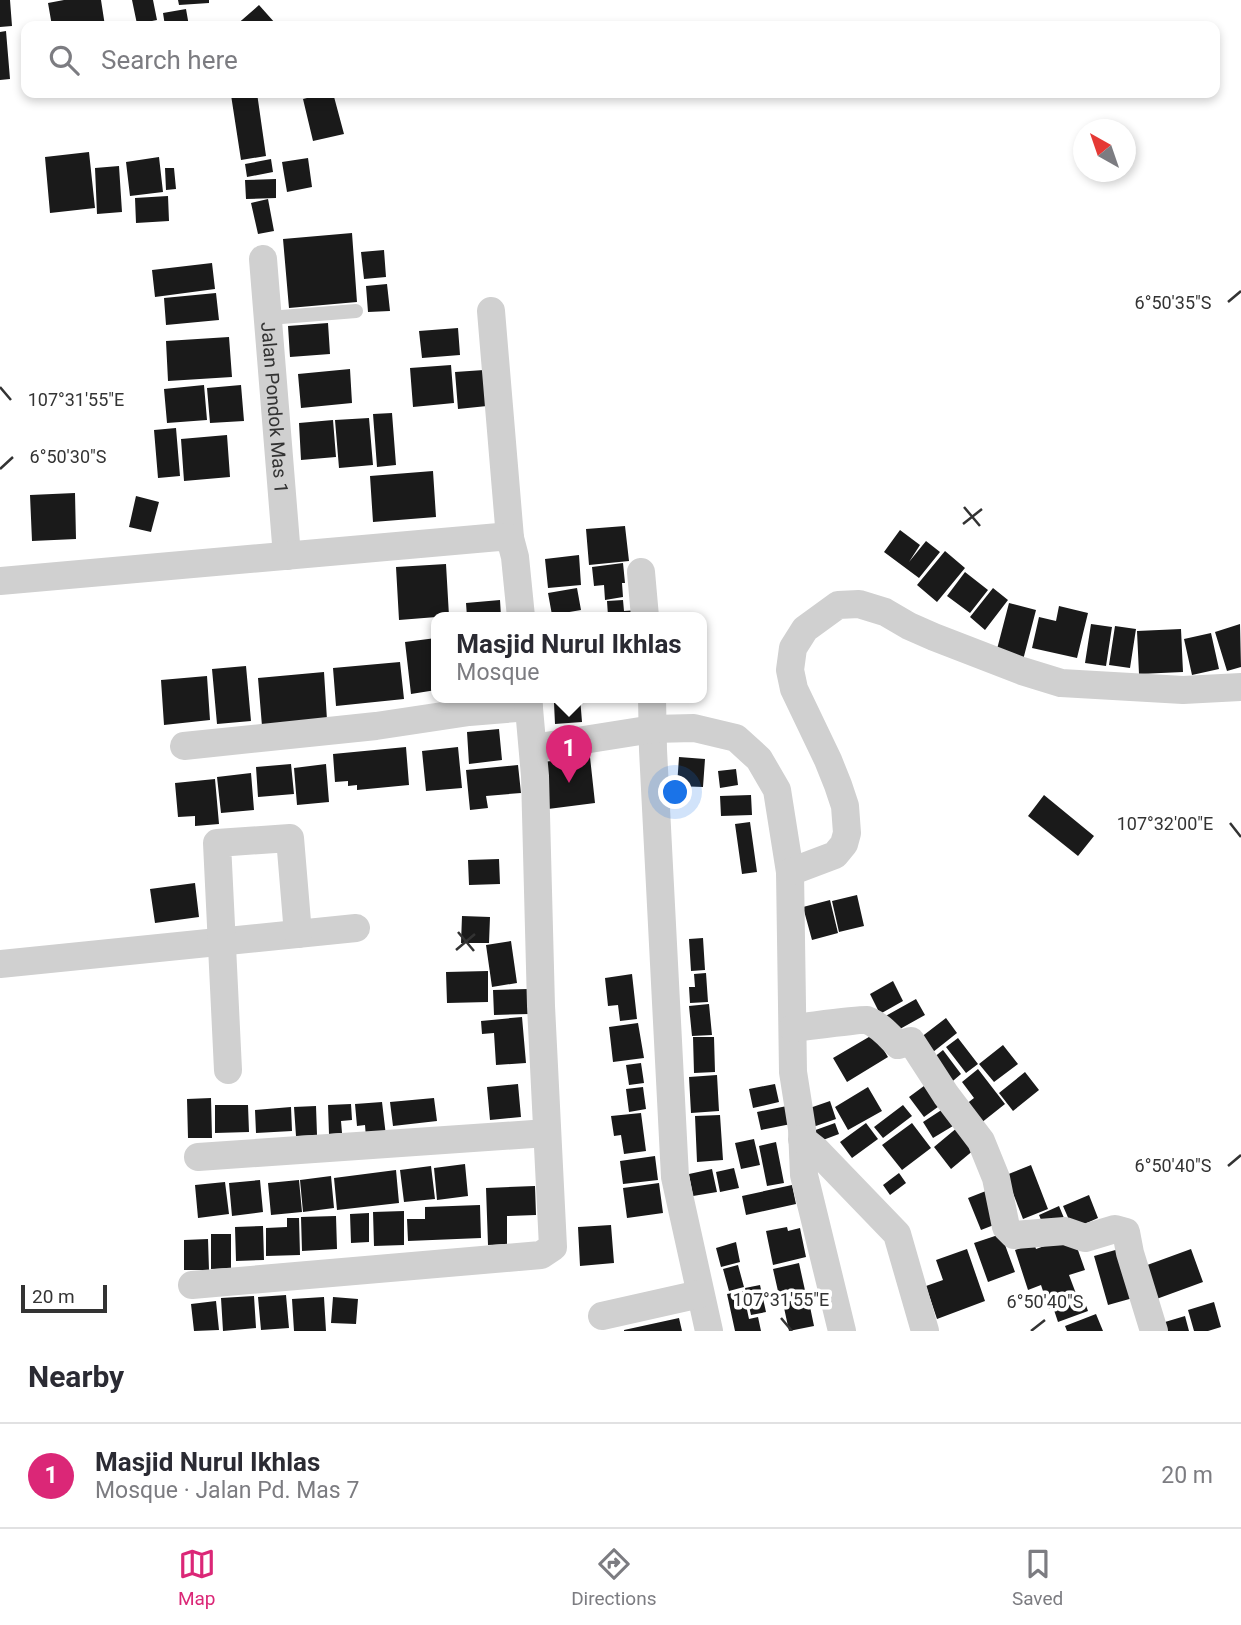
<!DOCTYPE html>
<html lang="en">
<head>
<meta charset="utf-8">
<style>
	body { margin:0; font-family:Roboto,sans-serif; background:#f2f2f3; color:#2b2b33 }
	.compass { position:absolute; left:1073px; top:119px; width:63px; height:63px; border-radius:50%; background:#fff; box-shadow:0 4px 10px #0003; rotate:320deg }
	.scale { position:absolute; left:21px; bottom:18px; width:86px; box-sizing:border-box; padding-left:7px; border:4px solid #333; border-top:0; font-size:19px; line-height:24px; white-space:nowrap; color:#333; -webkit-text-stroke:5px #fff; paint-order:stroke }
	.you { position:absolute; left:676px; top:793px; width:24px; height:24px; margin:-18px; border:5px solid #fff; border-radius:50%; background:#1a73e8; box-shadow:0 0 0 10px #1a73e833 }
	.badge { display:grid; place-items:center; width:46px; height:46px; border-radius:50%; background:#db2777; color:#fff; font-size:23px; font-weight:700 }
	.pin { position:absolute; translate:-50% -58px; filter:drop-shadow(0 2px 4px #0008) }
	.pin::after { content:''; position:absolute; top:37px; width:24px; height:21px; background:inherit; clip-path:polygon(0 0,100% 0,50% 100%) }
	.popup { position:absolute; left:431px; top:612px; width:276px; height:91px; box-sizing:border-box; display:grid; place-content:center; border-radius:14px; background:#fff; filter:drop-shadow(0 2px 5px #0005); font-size:23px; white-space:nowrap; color:#7c7c81 }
	.popup b { font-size:26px; color:#2b2b33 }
	.popup::after { content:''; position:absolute; left:50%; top:100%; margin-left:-14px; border:14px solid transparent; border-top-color:#fff }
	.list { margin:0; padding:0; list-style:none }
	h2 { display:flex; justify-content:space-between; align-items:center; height:91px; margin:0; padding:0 28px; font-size:30px }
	h2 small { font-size:23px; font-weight:400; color:#7c7c81 }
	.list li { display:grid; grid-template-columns:46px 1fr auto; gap:21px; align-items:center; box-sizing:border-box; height:105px; padding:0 28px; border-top:2px solid #e1e1e2 }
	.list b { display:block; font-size:26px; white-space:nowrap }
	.list p { margin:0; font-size:23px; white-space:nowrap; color:#7c7c81 }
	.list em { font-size:23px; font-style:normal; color:#7c7c81 }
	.icon { flex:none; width:38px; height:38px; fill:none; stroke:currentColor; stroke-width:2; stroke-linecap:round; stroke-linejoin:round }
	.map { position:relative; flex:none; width:1241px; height:1331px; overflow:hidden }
	.search { position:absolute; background:#fff; box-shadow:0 4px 10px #0003; left:21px; right:21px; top:21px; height:77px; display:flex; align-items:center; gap:18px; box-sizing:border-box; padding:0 24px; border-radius:14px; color:#7c7c81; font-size:26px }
	.sheet { height:196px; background:#fff }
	nav { display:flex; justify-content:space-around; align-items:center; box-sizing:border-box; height:98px; border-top:2px solid #e1e1e2; background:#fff; font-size:19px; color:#7c7c81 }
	nav a { display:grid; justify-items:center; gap:4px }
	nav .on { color:#db2777 }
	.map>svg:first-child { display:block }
</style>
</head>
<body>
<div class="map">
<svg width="1241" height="1331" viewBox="0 0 1241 1331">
	<rect width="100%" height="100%" fill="#fff"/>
	<path fill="#1a1a1a" d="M0,0H10L12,26L0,27Z
		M64,0H101L105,26H52L48,3Z
		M132,0H153L157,20L137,24Z
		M178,0H209V3L179,5Z
		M259,5L275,23L271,26H235Z
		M186,9L189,26H165L163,13Z
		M6,31L10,79L0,80V32Z
		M245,93H257L266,156L241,160L231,95Z
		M327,93H333L344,134L313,141L303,99Z
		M89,152L95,208L50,213L45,157Z
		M159,157L163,192L130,196L126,162Z
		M308,158L312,187L287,192L282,162Z
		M271,159L273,172L247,177L245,164Z
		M119,166L122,212L97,214L95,168Z
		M165,168H174L176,189L166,190Z
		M276,179V198L246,199L245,180Z
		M168,196L169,221L136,223L135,198Z
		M268,199L274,231L258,234L251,203Z
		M352,233L357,302L289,308L283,239Z
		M384,250L386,277L364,279L361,252Z
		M212,263L215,289L155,297L152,270Z
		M387,284L390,311L368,312L366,286Z
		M216,293L219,320L166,325L164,298Z
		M328,323L330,354L290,357L288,326Z
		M458,328L460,355L422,358L419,331Z
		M229,337L232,377L168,381L166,341Z
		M451,365L454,403L413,407L410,368Z
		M350,369L352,403L301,408L298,374Z
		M484,370L487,406L458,409L455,372Z
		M204,385L207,420L167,423L164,389Z
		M241,385L244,421L210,423L207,388Z
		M392,413L396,465L377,467L373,414Z
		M369,418L373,465L339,468L335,420Z
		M333,420L336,457L301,460L299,423Z
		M176,428L180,476L158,478L154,430Z
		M227,435L230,477L184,481L181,439Z
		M433,471L436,517L373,522L370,476Z
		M75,493L76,539L32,541L30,495Z
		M136,496L159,502L151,532L129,527Z
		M625,526L629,561L589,565L586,529Z
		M900,530L920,545L909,562L926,541L940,552L919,578L884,552Z
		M945,551L965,568L937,602L917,585Z
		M579,555L581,585L548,588L545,559Z
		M623,563L625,583H622L623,597L605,600L604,585L594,586L592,567Z
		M446,564L449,616L399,620L396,567Z
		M965,572L988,590L970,613L947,596Z
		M577,588L581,610L552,615L548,593Z
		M993,588L1008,600L985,630L970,617Z
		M500,600L501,617H467L466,603Z
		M623,600L624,611L639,610L640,617H625V615L608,616L607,601Z
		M1009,603L1036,610L1023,660L996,653Z
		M1059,606L1088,613L1077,658L1032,648L1039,617L1056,621Z
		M1091,624L1112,627L1106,666L1085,663Z
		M1240,624L1241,667L1227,671L1215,632Z
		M1115,626L1136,629L1130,668L1109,665Z
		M1181,629L1183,672L1139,674L1137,631Z
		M1211,633L1219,669L1192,675L1184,639Z
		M436,638V690L411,694L405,642Z
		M400,662L404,699L336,706L333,668Z
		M246,666L251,721L217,724L212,669Z
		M324,672L327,720L262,726L258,678Z
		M207,676L210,720L164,725L161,680Z
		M561,697H580L582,722L555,724L554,703H562Z
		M499,729L502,760L469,764L467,732Z
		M406,747L409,785L357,790V785L348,786V781L335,782L333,754Z
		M458,747L462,788L426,791L422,751Z
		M590,757L595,803L548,809L542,762Z
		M679,757L705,759L703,787L677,786Z
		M291,764L294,794L258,797L256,767Z
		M326,764L329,802L297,805L294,768Z
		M518,765L521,793L486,796L488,808L470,810L466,770Z
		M736,769L738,785L720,788L718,771Z
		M251,773L254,810L221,813L217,777Z
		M215,779L219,824L195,826V816L178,817L175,783Z
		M751,795L752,815L721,816L720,796Z
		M1044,795L1094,836L1078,856L1028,816Z
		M750,822L757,872L742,874L735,824Z
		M499,859L500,884L469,885L468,860Z
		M195,883L199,917L155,923L150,889Z
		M857,895L864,926L839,932L832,901Z
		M830,900L838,933L812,940L803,907Z
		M462,916L490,917L489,943H461Z
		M703,938L705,970L691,971L689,939Z
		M511,941L517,983L492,987L486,945Z
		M488,971V1002L447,1003L446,972Z
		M706,973L708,1002L690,1003L689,987H695L694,974Z
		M632,974L637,1019L620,1021L618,1005L608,1006L605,978Z
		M893,981L903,1001L880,1014L870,994Z
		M528,989L529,1014L494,1015L493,990Z
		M916,999L925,1015L891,1034L882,1018Z
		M709,1004L712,1035L692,1036L689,1006Z
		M522,1017L526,1063L496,1065L494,1033L482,1034L481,1021Z
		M946,1018L957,1033L928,1056L916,1041Z
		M638,1023L644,1058L613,1062L609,1027Z
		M874,1034L888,1057L847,1082L833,1058Z
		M693,1037H714L715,1072L694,1073Z
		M958,1038L978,1064L966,1073L946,1047Z
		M1003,1045L1018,1064L994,1082L979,1064Z
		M943,1050L961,1074L947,1086L928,1062Z
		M641,1063L644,1083L629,1085L626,1065Z
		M978,1069L1005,1104L976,1127L961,1108L974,1098L962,1082Z
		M1025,1072L1039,1090L1013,1111L999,1093Z
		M717,1075L719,1111L691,1113L689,1077Z
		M928,1083L942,1104L924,1117L909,1097Z
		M518,1084L521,1117L490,1120L487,1087Z
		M775,1084L779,1102L753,1108L749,1089Z
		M643,1087L646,1109L629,1112L626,1089Z
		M868,1087L882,1111L848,1130L835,1107Z
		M211,1098L212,1138H188L187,1099Z
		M434,1098L437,1121L393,1126L390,1102Z
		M830,1101L836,1119L810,1128L804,1110Z
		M382,1102L386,1136L366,1138L365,1125L357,1126L355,1104Z
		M351,1104L352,1120L341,1121L342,1133L329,1134L328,1105Z
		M215,1105H248L249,1132L215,1133Z
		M903,1105L912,1116L883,1138L874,1127Z
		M316,1106L317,1135L296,1136L294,1107Z
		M787,1106L791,1124L761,1130L757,1112Z
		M291,1107L292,1131L256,1133L255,1110Z
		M943,1109L953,1126L933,1138L923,1122Z
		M641,1113L646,1151L624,1154L621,1135L614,1136L611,1116Z
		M720,1115L723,1160L697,1162L695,1116Z
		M835,1123L839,1134L815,1143L810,1132Z
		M866,1123L878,1139L852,1158L840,1142Z
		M912,1123L931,1148L902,1170L882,1145Z
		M958,1127L975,1149L951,1169L934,1147Z
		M754,1139L760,1165L741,1169L735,1143Z
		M776,1142L784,1183L767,1186L759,1146Z
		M655,1156L658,1180L623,1184L620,1161Z
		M465,1164L468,1196L437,1200L434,1168Z
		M1031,1165L1048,1209L1023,1219L1006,1175Z
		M431,1166L435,1199L404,1202L400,1170Z
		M734,1168L739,1188L720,1192L716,1172Z
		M712,1169L717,1192L693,1196L689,1174Z
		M396,1170L399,1203L337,1210L334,1178Z
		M899,1173L906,1183L890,1195L883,1185Z
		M331,1176L334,1208L303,1212L300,1180Z
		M260,1180L263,1212L232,1216L229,1183Z
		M299,1180L302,1212L271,1215L268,1183Z
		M225,1182L229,1214L198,1218L195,1185Z
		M659,1183L663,1213L627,1218L623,1188Z
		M792,1185L796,1204L746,1215L742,1196Z
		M535,1186L536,1215L507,1216V1244L488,1245L486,1188Z
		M991,1189L1004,1221L981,1230L968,1198Z
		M1089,1195L1098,1218L1073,1229L1063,1206Z
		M480,1205L481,1238L408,1241L407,1219H425V1207Z
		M1059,1206L1064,1218L1044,1227L1039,1215Z
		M404,1211V1245L374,1246L373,1212Z
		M369,1213V1242L351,1243L350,1214Z
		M336,1216L337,1249L302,1251L301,1217Z
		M287,1218H299L300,1255L266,1256V1228L287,1227Z
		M611,1225L614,1263L580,1266L578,1227Z
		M263,1226L264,1260L236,1261L235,1227Z
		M787,1227L788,1231L800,1228L806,1257L773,1265L766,1231Z
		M211,1234H231V1268L211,1269Z
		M1001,1234L1015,1272L988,1282L974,1243Z
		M1073,1236L1085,1270L1069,1275L1078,1299L1049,1309L1041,1285L1028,1290L1015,1250L1034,1243L1036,1249Z
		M208,1239L209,1270H184V1240Z
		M736,1242L740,1262L721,1267L716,1248Z
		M967,1249L985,1301L937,1319L926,1286L943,1280L936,1260Z
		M1119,1249L1133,1298L1108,1305L1094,1256Z
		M1191,1249L1203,1282L1151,1301L1139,1268Z
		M799,1263L806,1295L780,1300L773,1269Z
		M738,1265L744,1287L729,1291L723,1269Z
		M760,1285L766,1312L751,1315L745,1288Z
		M743,1291L749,1319L758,1317L761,1331H735L727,1294Z
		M286,1295L289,1328L261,1330L258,1297Z
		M254,1296L256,1328L223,1331L221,1298Z
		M324,1297L326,1331H294L292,1299Z
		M333,1297L358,1299L356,1324L331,1323Z
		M808,1297L814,1326L789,1331L783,1303Z
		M1084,1300L1088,1311L1058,1322L1054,1310Z
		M216,1301L219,1330L194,1331L191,1304Z
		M1214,1302L1221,1327L1208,1331H1194L1188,1310Z
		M1096,1314L1103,1331H1067L1065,1326Z
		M1185,1316L1189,1331H1157L1155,1325Z
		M679,1318L682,1331H624V1330Z"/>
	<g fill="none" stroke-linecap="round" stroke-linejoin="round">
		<path stroke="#d0d0d0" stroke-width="14" d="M269,318L356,311"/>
		<g stroke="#d0d0d0" stroke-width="28">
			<path id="s1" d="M263,259L287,556"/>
			<path d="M491,311L510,538"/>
			<path d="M641,572L645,617"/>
			<path d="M0,581L499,537L510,538L515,557L521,617"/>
			<path d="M652,697L653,750L675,1177L709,1331"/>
			<path d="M184,746L376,726L469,712L529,707"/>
			<path d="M533,748L653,729L694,728L736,738L759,759L777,790L790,872L793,1072L802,1129L804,1175L842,1331"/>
			<path d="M790,872L835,855L844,844L847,833L845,806L838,785L828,760L794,689L790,670L793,648L805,629L838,605L859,604L885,612L909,626L934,637L1022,671L1061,683L1183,690L1241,687"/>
			<path d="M0,964L356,928"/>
			<path d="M793,1028C804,1027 862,1019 867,1020C880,1025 889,1036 898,1045L911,1041L946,1095L981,1141L996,1178L1006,1227L1014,1235L1065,1231L1085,1238L1115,1229L1126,1232L1130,1253L1154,1331"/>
			<path d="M228,1070L217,843L290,838L298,934"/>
			<path d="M802,1139L816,1150L897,1234L925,1331"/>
			<path d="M198,1157L547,1133"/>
			<path d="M192,1285L541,1255L553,1247L541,1006L535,776L528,697"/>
			<path d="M602,1316L700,1294"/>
		</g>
	</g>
	<path fill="none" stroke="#333" stroke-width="2.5" d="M1228,302L1241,291M0,387L11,400M0,469L13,457M964,507L980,526M963,524L982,509M1230,823L1241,837M458,932L474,951M456,950L475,934M1228,1166L1241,1155M781,1318L792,1331M1031,1331L1045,1320"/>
	<g text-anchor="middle" stroke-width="7" stroke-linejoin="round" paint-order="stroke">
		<g font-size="19" fill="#333" stroke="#fff">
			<text dy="7" stroke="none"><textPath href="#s1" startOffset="149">Jalan Pondok Mas 1</textPath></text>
		</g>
	</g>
	<g font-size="18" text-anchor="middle" fill="#333" stroke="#fff" stroke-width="7" stroke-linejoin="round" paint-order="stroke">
		<text x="1173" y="309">6°50'35"S</text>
		<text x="76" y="406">107°31'55"E</text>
		<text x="68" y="463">6°50'30"S</text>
		<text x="1165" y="830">107°32'00"E</text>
		<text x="1173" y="1172">6°50'40"S</text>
		<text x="781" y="1306">107°31'55"E</text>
		<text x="1045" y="1308">6°50'40"S</text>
	</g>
</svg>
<svg class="compass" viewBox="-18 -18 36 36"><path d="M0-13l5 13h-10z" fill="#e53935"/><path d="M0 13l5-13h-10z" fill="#7c7c81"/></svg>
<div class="scale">20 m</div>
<div class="you"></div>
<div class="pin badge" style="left:569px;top:783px">1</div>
<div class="popup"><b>Masjid Nurul Ikhlas</b>Mosque</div>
<div class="search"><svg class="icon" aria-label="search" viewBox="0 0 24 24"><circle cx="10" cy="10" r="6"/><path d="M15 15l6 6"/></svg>Search here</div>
</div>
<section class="sheet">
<h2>Nearby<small></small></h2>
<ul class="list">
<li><span class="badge">1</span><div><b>Masjid Nurul Ikhlas</b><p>Mosque · Jalan Pd. Mas 7</p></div><em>20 m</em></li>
</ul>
</section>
<nav>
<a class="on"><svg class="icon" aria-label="map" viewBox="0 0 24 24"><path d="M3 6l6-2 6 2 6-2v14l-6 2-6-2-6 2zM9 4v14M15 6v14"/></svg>Map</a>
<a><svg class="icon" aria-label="directions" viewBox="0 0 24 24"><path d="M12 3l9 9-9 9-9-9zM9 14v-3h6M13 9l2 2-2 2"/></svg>Directions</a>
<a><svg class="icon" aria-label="saved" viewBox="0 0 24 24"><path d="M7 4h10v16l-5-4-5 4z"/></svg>Saved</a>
</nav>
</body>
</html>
